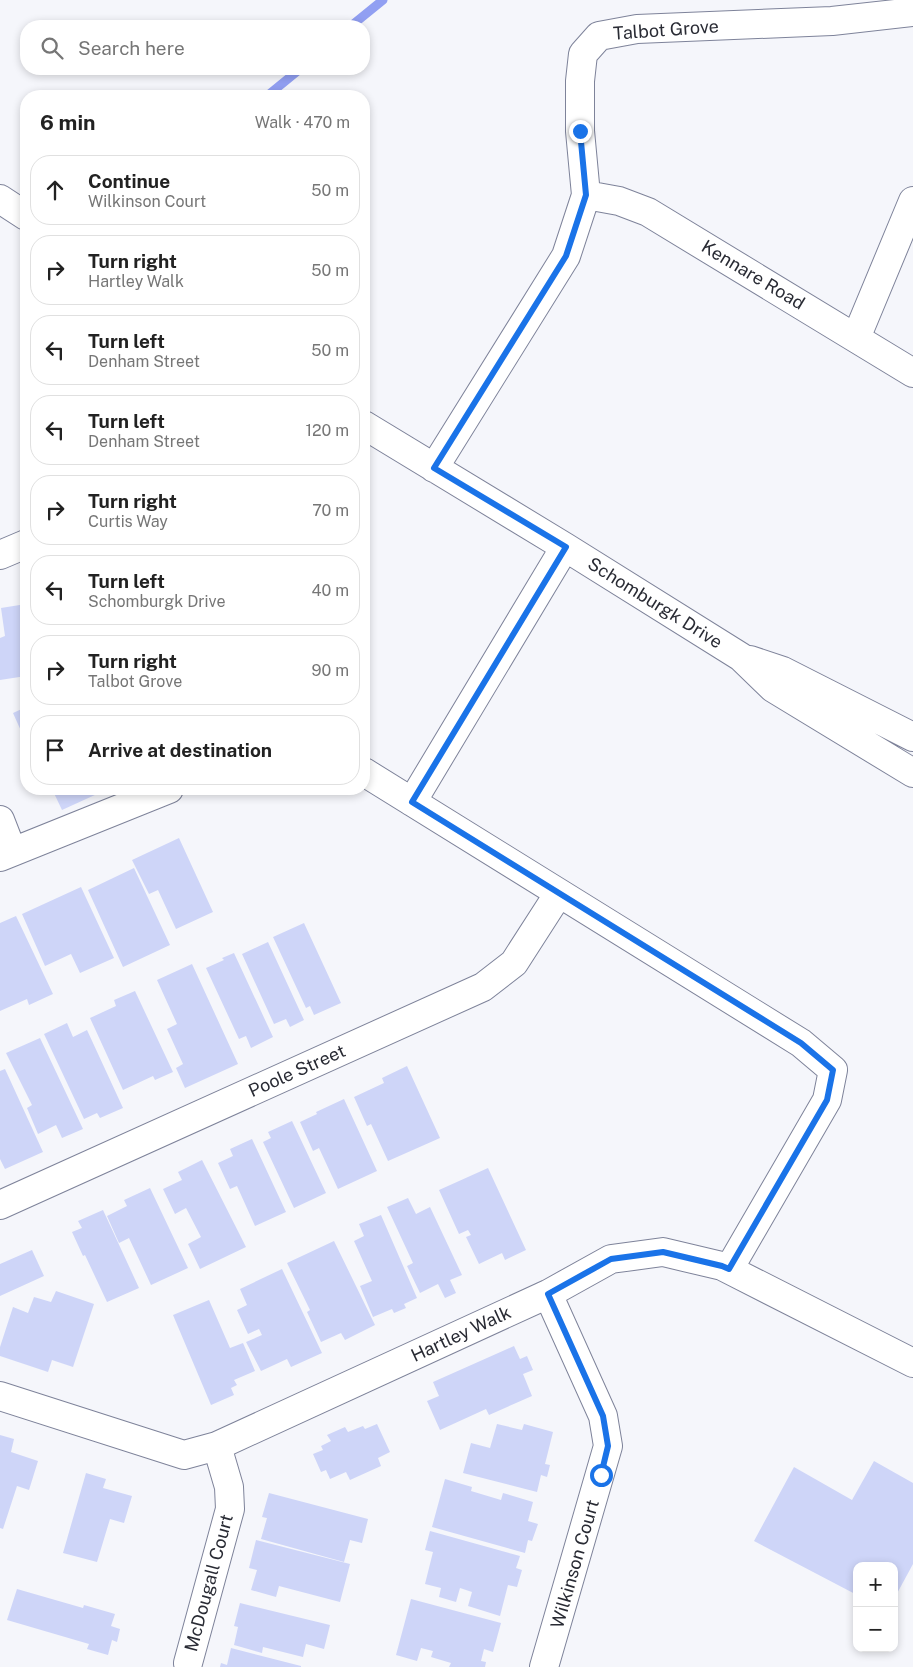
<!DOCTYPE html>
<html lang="en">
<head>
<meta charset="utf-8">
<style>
	body { margin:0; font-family:"Public Sans",sans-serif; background:#f6f6f6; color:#222 }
	.controls { position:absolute; right:15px; bottom:15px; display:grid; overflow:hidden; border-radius:10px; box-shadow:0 2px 8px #0003 }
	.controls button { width:45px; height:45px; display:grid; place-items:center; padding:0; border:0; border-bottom:1px solid #e0e0e0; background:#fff; color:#222; font:25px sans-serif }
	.stop { position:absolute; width:15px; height:15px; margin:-11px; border:4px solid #1a73e8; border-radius:50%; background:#fff }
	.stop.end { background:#1a73e8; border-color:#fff; box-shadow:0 1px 5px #0008 }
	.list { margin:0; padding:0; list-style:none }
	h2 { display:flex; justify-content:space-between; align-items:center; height:65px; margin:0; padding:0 20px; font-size:21px }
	h2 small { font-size:16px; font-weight:400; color:#767676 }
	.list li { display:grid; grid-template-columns:32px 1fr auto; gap:15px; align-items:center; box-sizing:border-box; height:70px; margin:0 10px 10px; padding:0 10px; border:1px solid #e0e0e0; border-radius:20px }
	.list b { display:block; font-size:19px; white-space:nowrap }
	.list p { margin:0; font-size:16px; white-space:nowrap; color:#767676 }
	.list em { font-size:16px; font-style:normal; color:#767676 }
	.icon { flex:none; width:28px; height:28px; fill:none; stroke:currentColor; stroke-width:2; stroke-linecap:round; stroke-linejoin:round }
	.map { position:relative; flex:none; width:913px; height:1667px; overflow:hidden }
	.search { position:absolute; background:#fff; box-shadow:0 2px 8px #0003; left:20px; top:20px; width:350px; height:55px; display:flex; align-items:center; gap:12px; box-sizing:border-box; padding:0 18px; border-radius:20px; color:#767676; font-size:19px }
	.panel { position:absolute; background:#fff; box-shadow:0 2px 8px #0003; left:20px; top:90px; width:350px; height:705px; border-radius:20px }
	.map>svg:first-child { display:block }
</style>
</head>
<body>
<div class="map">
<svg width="913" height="1667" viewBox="0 0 913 1667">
	<rect width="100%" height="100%" fill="#f5f6fb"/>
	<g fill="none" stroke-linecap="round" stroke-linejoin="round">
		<path stroke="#919ff2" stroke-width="9" d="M351,26L383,0
			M267,96L300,69"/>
	</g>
	<path fill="#ced5f8" d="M26,604V676L0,680V638L5,636L1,608Z
		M26,707V742L13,713Z
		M52,789H108L62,810Z
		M179,838L213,912L176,929L158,890L149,894L132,860Z
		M134,868L170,945L123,967L88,890Z
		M81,887L114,958L80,973L71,954L45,966L22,914Z
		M16,916L53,994L29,1005L27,999L0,1011V923Z
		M304,923L341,1003L314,1015L310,1006L306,1008L273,937Z
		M268,942L304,1020L290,1027L286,1019L274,1024L242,954Z
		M234,953L273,1037L251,1048L246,1036L239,1039L206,968L224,960L222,958Z
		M192,964L238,1064L185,1088L176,1068L183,1064L167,1029L177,1024L157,980Z
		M135,991L173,1072L155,1080L153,1076L123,1090L90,1018L116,1006L114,1000Z
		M67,1023L73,1037L87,1030L123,1108L100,1118L97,1113L84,1119L44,1034Z
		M40,1038L83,1129L62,1138L56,1125L38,1134L27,1108L32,1105L6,1053Z
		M407,1066L440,1138L388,1161L371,1124L367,1126L354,1097L384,1083L382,1078Z
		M5,1069L43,1152L5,1169L0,1159V1071Z
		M344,1099L377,1171L338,1189L319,1148L313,1151L300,1122L317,1114L316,1112Z
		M292,1121L326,1193L294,1208L263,1142L271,1138L268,1132Z
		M252,1139L286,1212L255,1226L237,1186L230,1189L218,1163L233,1156L230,1149Z
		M202,1160L246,1247L200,1269L188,1244L201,1237L186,1208L175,1214L163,1189L182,1180L178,1172Z
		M488,1168L526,1250L505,1260L502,1253L479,1264L466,1237L471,1235L468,1230L459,1234L439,1190Z
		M150,1188L188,1268L151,1285L129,1238L119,1243L107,1216L127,1206L124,1200Z
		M408,1198L416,1214L430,1207L462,1275L450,1280L456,1293L445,1298L438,1284L420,1293L407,1266L413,1263L387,1207Z
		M103,1210L139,1288L107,1302L85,1255L83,1256L72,1232L82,1228L78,1221Z
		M381,1215L417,1298L404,1304L406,1308L394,1313L392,1309L373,1317L360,1286L372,1281L354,1241L364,1236L359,1224Z
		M334,1241L375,1325L345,1340L341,1333L321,1342L307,1312L310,1310L287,1263Z
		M32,1250L44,1276L0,1296V1264Z
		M282,1269L322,1353L291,1367L287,1359L261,1371L246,1342L262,1335L259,1329L248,1334L237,1310L247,1305L240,1289Z
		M56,1291L94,1304L73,1367L52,1360L48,1372L0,1356V1347L13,1307L28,1313L34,1297L51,1302Z
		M209,1300L230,1348L243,1343L255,1371L234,1380L237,1385L231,1388L234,1395L211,1405L173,1315Z
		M514,1346L520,1359L527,1356L533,1370L523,1374L532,1396L489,1415L486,1409L440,1430L427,1401L439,1396L433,1382Z
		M377,1424L390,1452L378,1458L381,1466L350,1480L346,1472L330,1479L326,1470L321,1472L313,1454L323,1450L321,1446L331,1441L327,1435L345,1427L348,1432L363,1426L365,1429Z
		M497,1424L522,1430L524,1424L553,1432L545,1464L550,1465L547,1477L541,1475L537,1492L463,1473L471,1443L490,1448Z
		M0,1435L14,1439L11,1452L38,1461L29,1490L17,1486L3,1529L0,1528Z
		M874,1461L913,1483V1564L894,1599V1566H857V1595L754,1541L794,1467L852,1500Z
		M86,1473L106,1479L103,1488L132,1496L124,1523L110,1519L97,1562L63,1553Z
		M445,1479L472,1487L471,1491L501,1500L503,1493L533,1502L528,1521L538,1524L532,1541L528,1540L525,1553L432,1527Z
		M269,1493L368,1519L362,1543L350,1540L344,1562L261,1539L267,1518L262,1517Z
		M430,1531L520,1556L516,1568L522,1570L517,1587L508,1585L500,1616L468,1606L472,1592L460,1588L456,1602L439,1597L441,1588L425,1584L433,1552L425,1550Z
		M256,1540L350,1564L340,1602L279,1586L276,1597L251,1590L257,1570L249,1568Z
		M17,1589L83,1608L84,1605L115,1614L111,1626L120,1629L117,1642L112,1640L108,1655L87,1649L89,1644L7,1620Z
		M411,1599L501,1623L493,1652L484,1649L481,1661L486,1662L485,1667H449L451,1663L431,1657L433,1651L421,1648L417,1661L396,1655Z
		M240,1603L330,1625L324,1649L306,1644L303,1657L263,1647L262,1653L234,1645L238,1627L234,1626Z
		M231,1648L301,1666V1667H220L221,1663L227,1665Z"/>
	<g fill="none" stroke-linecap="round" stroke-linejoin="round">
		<g stroke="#7e839a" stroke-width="30">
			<path id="minor" d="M586,195L619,201L648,212L913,373
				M0,199L26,216
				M856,338L913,201
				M364,425L565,547L741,657L773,688L913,773
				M434,468L566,256L586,195L580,131V81L583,54L599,36L637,29L832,21L913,12
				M0,555L26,544
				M750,660L783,671L913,737
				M364,772L801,1043L833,1070L827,1100L729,1269
				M412,802L565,547
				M0,820L12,851
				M0,857L169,789
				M0,1205L483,987L514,963L559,893
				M0,1396L184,1455L217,1446L548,1294L611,1259L663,1252L722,1266L913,1363
				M188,1663L230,1509L229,1487L217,1446
				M544,1667L608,1446L603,1416L548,1294"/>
		</g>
		<use href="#minor" stroke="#fff" stroke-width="28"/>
	</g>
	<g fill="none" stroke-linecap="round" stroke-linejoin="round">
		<path stroke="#1a73e8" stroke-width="6" d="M580,131L586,195L566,256L434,468L566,547L412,802L801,1043L833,1070L827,1100L729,1269L722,1266L663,1252L611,1259L548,1294L603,1416L608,1446L601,1475"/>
	</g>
	<g text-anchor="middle" stroke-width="4" stroke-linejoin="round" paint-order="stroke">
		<g font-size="18" fill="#292b34" stroke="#fff">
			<text transform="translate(666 30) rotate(-4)" y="6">Talbot Grove</text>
			<text transform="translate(753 275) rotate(31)" y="6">Kennare Road</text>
			<text transform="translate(655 603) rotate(32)" y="6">Schomburgk Drive</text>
			<text transform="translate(297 1071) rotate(-24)" y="6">Poole Street</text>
			<text transform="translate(461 1334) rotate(-25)" y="6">Hartley Walk</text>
			<text transform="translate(575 1564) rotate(-74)" y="6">Wilkinson Court</text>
			<text transform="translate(209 1583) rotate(-75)" y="6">McDougall Court</text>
		</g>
	</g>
</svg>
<div class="controls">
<button>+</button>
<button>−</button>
</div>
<div class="stop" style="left:601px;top:1475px"></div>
<div class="stop end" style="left:580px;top:131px"></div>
<div class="search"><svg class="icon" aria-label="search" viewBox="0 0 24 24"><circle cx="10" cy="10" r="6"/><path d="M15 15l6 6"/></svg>Search here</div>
<section class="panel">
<h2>6 min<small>Walk · 470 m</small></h2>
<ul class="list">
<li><svg class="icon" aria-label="ahead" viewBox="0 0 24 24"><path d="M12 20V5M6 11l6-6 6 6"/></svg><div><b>Continue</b><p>Wilkinson Court</p></div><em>50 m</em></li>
<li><svg class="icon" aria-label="right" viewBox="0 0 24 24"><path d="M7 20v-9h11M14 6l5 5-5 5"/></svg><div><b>Turn right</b><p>Hartley Walk</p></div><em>50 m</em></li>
<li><svg class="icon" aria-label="left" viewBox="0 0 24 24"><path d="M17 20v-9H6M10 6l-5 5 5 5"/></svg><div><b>Turn left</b><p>Denham Street</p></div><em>50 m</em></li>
<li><svg class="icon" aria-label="left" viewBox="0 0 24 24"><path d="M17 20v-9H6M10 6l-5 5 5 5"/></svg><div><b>Turn left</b><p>Denham Street</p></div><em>120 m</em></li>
<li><svg class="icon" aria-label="right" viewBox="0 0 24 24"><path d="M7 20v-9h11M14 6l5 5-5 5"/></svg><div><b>Turn right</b><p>Curtis Way</p></div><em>70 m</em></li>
<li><svg class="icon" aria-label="left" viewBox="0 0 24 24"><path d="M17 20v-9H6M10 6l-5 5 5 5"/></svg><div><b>Turn left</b><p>Schomburgk Drive</p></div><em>40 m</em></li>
<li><svg class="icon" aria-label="right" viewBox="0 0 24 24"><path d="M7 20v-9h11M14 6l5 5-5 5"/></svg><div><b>Turn right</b><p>Talbot Grove</p></div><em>90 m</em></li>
<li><svg class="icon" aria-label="arrive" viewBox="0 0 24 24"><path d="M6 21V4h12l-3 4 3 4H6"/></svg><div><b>Arrive at destination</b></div></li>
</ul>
</section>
</div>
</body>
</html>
